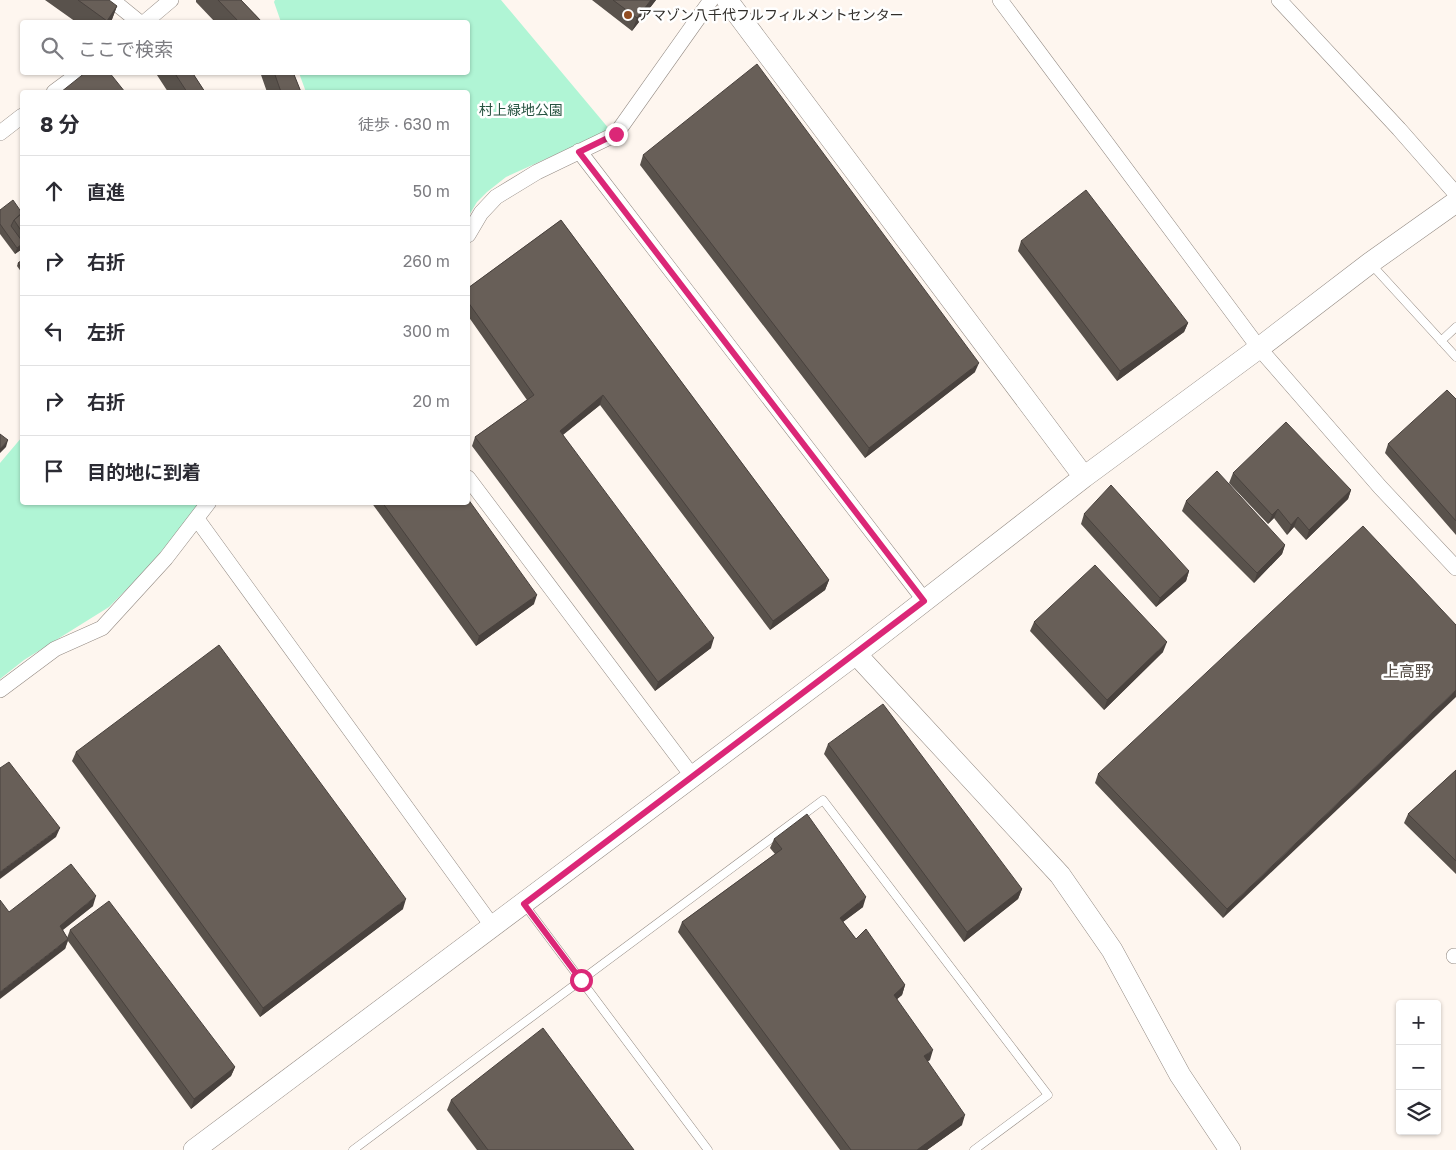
<!DOCTYPE html>
<html lang="ja">
<head>
<meta charset="utf-8">
<style>
	body { margin:0; font-family:"Golos Text","Noto Sans JP",sans-serif; background:#f2f2f3; color:#2b2b33 }
	.controls { position:absolute; right:15px; bottom:15px; display:grid; overflow:hidden; border-radius:5px; box-shadow:0 1px 4px #0004 }
	.controls button { width:45px; height:45px; display:grid; place-items:center; padding:0; border:0; border-bottom:1px solid #e1e1e2; background:#fff; color:#2b2b33; font:25px sans-serif }
	.stop { position:absolute; width:15px; height:15px; margin:-11px; border:4px solid #db2777; border-radius:50%; background:#fff }
	.stop.end { background:#db2777; border-color:#fff; box-shadow:0 1px 5px #0008 }
	.list { margin:0; padding:0; list-style:none }
	h2 { display:flex; justify-content:space-between; align-items:center; height:65px; margin:0; padding:0 20px; font-size:21px }
	h2 small { font-size:16px; font-weight:400; color:#7c7c81 }
	.list li { display:grid; grid-template-columns:32px 1fr auto; gap:15px; align-items:center; box-sizing:border-box; height:70px; padding:0 20px; border-top:1px solid #e1e1e2 }
	.list b { display:block; font-size:19px; white-space:nowrap }
	.list em { font-size:16px; font-style:normal; color:#7c7c81 }
	.icon { flex:none; width:28px; height:28px; fill:none; stroke:currentColor; stroke-width:2; stroke-linecap:round; stroke-linejoin:round }
	.map { position:relative; flex:none; width:1456px; height:1150px; overflow:hidden }
	.search { position:absolute; background:#fff; box-shadow:0 1px 4px #0004; left:20px; top:20px; width:450px; height:55px; display:flex; align-items:center; gap:12px; box-sizing:border-box; padding:0 18px; border-radius:5px; color:#7c7c81; font-size:19px }
	.panel { position:absolute; background:#fff; box-shadow:0 1px 4px #0004; left:20px; top:90px; width:450px; height:415px; border-radius:5px }
	.map>svg:first-child { display:block }
</style>
</head>
<body>
<div class="map">
<svg width="1456" height="1150" viewBox="0 0 1456 1150">
	<rect width="100%" height="100%" fill="#fef6ef"/>
	<path fill="#b0f5d5" d="M275,0H501L610,130L506,177L487,192L477,202L468,217V92H306L299,73L468,72V22H281L274,2Z
		M22,437V502L202,503L143,573L109,607L24,660L0,679V463Z"/>
	<g fill="none" stroke-linecap="round" stroke-linejoin="round">
		<g stroke="#938a83" stroke-width="9">
			<path id="lane" d="M1371,264L1456,357
				M1441,341L1456,327
				M524,904L708,1150
				M353,1150L823,800L1048,1095L974,1150"/>
		</g>
		<g stroke="#938a83" stroke-width="16">
			<path id="street" d="M112,0L139,22
				M1000,0L1259,348L1380,487L1456,568
				M1279,0L1399,129L1456,194
				M145,22L171,0
				M54,92L81,72
				M0,133L22,116
				M579,151L925,601
				M468,235L481,213L496,197L537,172L616,134L711,0
				M468,478L693,777
				M197,519L493,927
				M0,690L55,649L102,628L166,558L209,502
				M1454,956H1456"/>
		</g>
		<g stroke="#938a83" stroke-width="22">
			<path id="secondary" d="M727,0L1084,477
				M856,654L1060,875L1112,950L1180,1075L1230,1150
				M194,1150L856,654L1084,477L1259,348L1370,263L1456,202"/>
		</g>
		<use href="#lane" stroke="#fff" stroke-width="8"/>
		<use href="#street" stroke="#fff" stroke-width="15"/>
		<use href="#secondary" stroke="#fff" stroke-width="21"/>
	</g>
	<path fill="#59524c" d="M45,0H78L117,6L111,22H76Z
		M196,0H241L262,22H215L196,2Z
		M592,0H656L632,31Z
		M155,72H192L205,92H168Z
		M260,72H293L301,92H267Z
		M643,155L975,372L865,458L640,165Z
		M0,210L22,213V251V249L15,254L0,234Z
		M561,220L829,580L825,590L770,630L600,405L563,435L711,648L655,691L472,446L475,437L527,400L468,316V288Z
		M1021,241L1188,323L1184,332L1117,381L1018,251Z
		M22,260V273L17,266L18,263Z
		M1456,399V535L1385,453L1388,444Z
		M1233,473L1351,490L1348,499L1306,540L1294,527L1287,535L1274,518L1268,524L1229,483Z
		M1186,501L1285,545L1282,554L1254,583L1182,511Z
		M371,502H468L534,604L476,646Z
		M1084,514L1189,571L1186,581L1156,607L1081,524Z
		M1034,622L1163,652L1104,710L1030,631Z
		M1456,625L1223,918L1095,783L1098,774Z
		M828,744L1022,889L1018,899L964,942L824,754Z
		M76,752L403,909L260,1017L72,761Z
		M1456,770V874L1404,823L1408,814Z
		M774,839L863,907L843,922L856,939L905,985L902,995L897,999L930,1060L927,1061L962,1125L927,1150H840L678,932L682,922L775,854L770,848Z
		M93,906L63,930L67,938L70,930L235,1067L231,1076L191,1109L68,941L65,949L9,912Z
		M451,1100L634,1150H477L447,1110Z"/>
	<path fill="#49423e" d="M651,0H656L632,31L637,18Z
		M117,6L111,22H106L107,21Z
		M22,244V249L15,254L17,248Z
		M1188,323L1184,332L1117,381L1120,371Z
		M979,363L975,372L865,458L869,448Z
		M603,395L600,405L556,440L560,431Z
		M8,440L6,447L0,453V449Z
		M1351,490L1348,499L1306,540L1309,530Z
		M1278,509L1274,518L1268,524L1272,515Z
		M1298,517L1294,527L1287,535L1291,525Z
		M1285,545L1282,554L1254,583L1257,573Z
		M1189,571L1186,581L1156,607L1160,598Z
		M829,580L825,590L770,630L773,621Z
		M537,595L534,604L476,646L479,636Z
		M714,638L711,648L655,691L658,682Z
		M1167,642L1163,652L1104,710L1107,700Z
		M1456,690V697L1223,918L1227,909Z
		M60,828L56,837L0,879V872Z
		M1022,889L1018,899L964,942L967,932Z
		M96,896L93,906L56,935L60,926Z
		M866,897L863,907L836,927L840,918Z
		M406,899L403,909L260,1017L263,1008Z
		M68,939L65,949L0,999V992Z
		M905,985L902,995L890,1005L894,995Z
		M933,1050L930,1060L920,1066L924,1056Z
		M235,1067L231,1076L191,1109L194,1099Z
		M965,1115L962,1125L927,1150H917Z"/>
	<path fill="#685f58" stroke="#49423e" d="M78,0H109L117,6L107,21Z
		M218,0H241L262,22H239Z
		M613,0H651L637,18Z
		M757,64L979,363L869,448L643,155Z
		M86,72H109L125,92H61Z
		M174,72H192L205,92H187Z
		M274,72H293L301,92H281Z
		M1086,190L1188,323L1120,371L1021,241Z
		M13,200L22,213L14,220L11,226L22,241V244L17,248L0,224V210Z
		M22,213V232L14,220Z
		M561,220L829,580L773,621L603,395L560,431L714,638L658,682L475,437L534,395L468,302V288Z
		M22,260V269L18,263Z
		M1447,390L1456,399V521L1388,444Z
		M1286,422L1351,490L1309,530L1298,517L1291,525L1278,509L1272,515L1233,473Z
		M0,434L8,440L0,449Z
		M1217,471L1285,545L1257,573L1186,501Z
		M1111,485L1189,571L1160,598L1084,514Z
		M468,499L537,595L479,636L382,502H468Z
		M1363,526L1456,625V690L1227,909L1098,774Z
		M1095,565L1167,642L1107,700L1034,622Z
		M219,645L406,899L263,1008L76,752Z
		M883,704L1022,889L967,932L828,744Z
		M9,762L60,828L0,872V768Z
		M1456,770V861L1408,814Z
		M807,814L866,897L840,918L856,939L866,929L905,985L894,995L933,1050L924,1056L965,1115L917,1150H851L682,922L782,849L774,839Z
		M71,864L96,896L60,926L68,939L0,992V900L9,912Z
		M109,901L235,1067L194,1099L70,930Z
		M543,1028L634,1150H488L451,1100Z"/>
	<g fill="none" stroke-linecap="round" stroke-linejoin="round">
		<path stroke="#db2777" stroke-width="6" d="M581,980L524,904L924,601L579,152L616,134"/>
	</g>
	<circle fill="#924d22" stroke="#fff" stroke-width="2" cx="628" cy="15" r="5"/>
	<g text-anchor="middle" stroke-width="5" stroke-linejoin="round" paint-order="stroke">
		<g font-size="14" fill="#312e2a" stroke="#fff" text-anchor="start">
			<text x="638" y="20">アマゾン八千代フルフィルメントセンター</text>
		</g>
		<g font-size="14" fill="#275341" stroke="#fff">
			<text x="521" y="115">村上緑地公園</text>
		</g>
		<g font-size="16" fill="#574f48" stroke="#fff">
			<text x="1407" y="677">上高野</text>
		</g>
	</g>
</svg>
<div class="controls">
<button>+</button>
<button>−</button>
<button><svg class="icon" aria-label="layers" viewBox="0 0 24 24"><path d="M12 4l9 5-9 5-9-5zM3 14l9 5 9-5"/></svg></button>
</div>
<div class="stop" style="left:581px;top:980px"></div>
<div class="stop end" style="left:616px;top:134px"></div>
<div class="search"><svg class="icon" aria-label="search" viewBox="0 0 24 24"><circle cx="10" cy="10" r="6"/><path d="M15 15l6 6"/></svg>ここで検索</div>
<section class="panel">
<h2>8 分<small>徒歩 · 630 m</small></h2>
<ul class="list">
<li><svg class="icon" aria-label="ahead" viewBox="0 0 24 24"><path d="M12 20V5M6 11l6-6 6 6"/></svg><div><b>直進</b></div><em>50 m</em></li>
<li><svg class="icon" aria-label="right" viewBox="0 0 24 24"><path d="M7 20v-9h11M14 6l5 5-5 5"/></svg><div><b>右折</b></div><em>260 m</em></li>
<li><svg class="icon" aria-label="left" viewBox="0 0 24 24"><path d="M17 20v-9H6M10 6l-5 5 5 5"/></svg><div><b>左折</b></div><em>300 m</em></li>
<li><svg class="icon" aria-label="right" viewBox="0 0 24 24"><path d="M7 20v-9h11M14 6l5 5-5 5"/></svg><div><b>右折</b></div><em>20 m</em></li>
<li><svg class="icon" aria-label="arrive" viewBox="0 0 24 24"><path d="M6 21V4h12l-3 4 3 4H6"/></svg><div><b>目的地に到着</b></div></li>
</ul>
</section>
</div>
</body>
</html>
